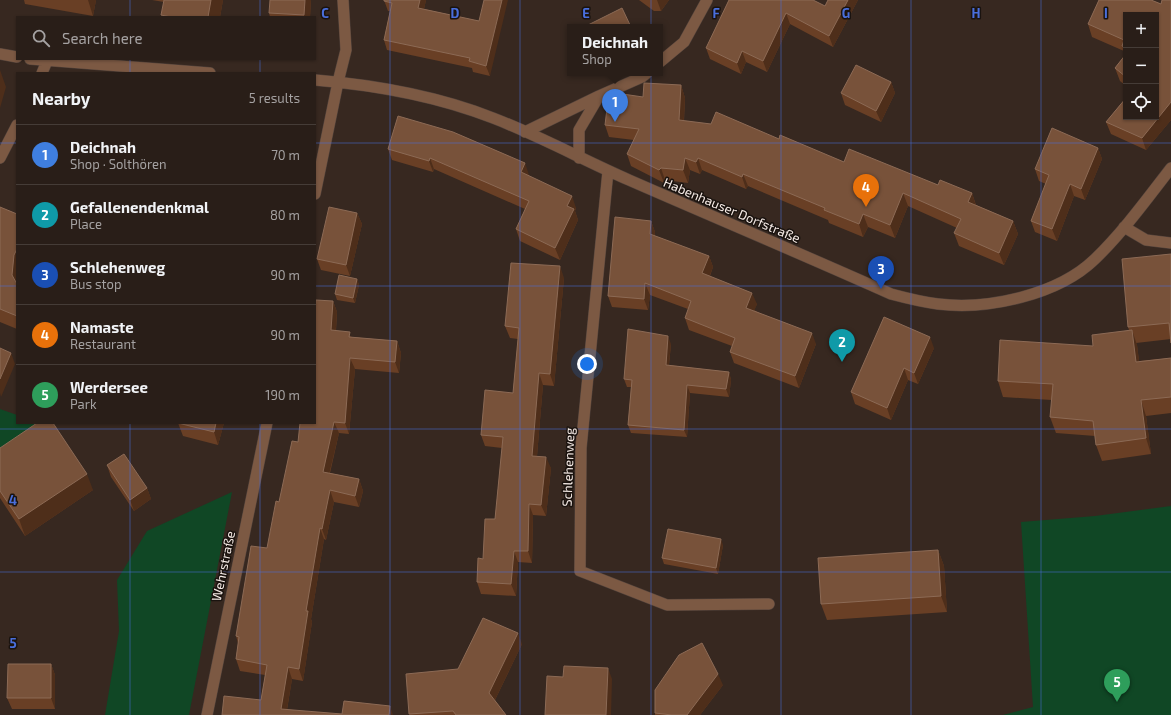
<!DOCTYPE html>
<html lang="en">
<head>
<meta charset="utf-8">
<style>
	body { margin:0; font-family:"Exo 2",sans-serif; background:#352b25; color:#f1f3f6 }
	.controls { position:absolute; right:12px; top:12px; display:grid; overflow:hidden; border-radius:0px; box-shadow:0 1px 3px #0004 }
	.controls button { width:36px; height:36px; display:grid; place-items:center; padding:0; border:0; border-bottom:1px solid #453c37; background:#291e18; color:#f1f3f6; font:20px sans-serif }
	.you { position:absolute; left:587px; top:364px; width:14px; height:14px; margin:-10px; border:3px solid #fff; border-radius:50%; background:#1a73e8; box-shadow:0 0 0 6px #1a73e833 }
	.badge { display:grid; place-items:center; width:26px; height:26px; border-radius:50%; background:#eda83b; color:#fff; font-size:13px; font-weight:700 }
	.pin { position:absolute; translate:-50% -33px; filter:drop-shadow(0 1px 2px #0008) }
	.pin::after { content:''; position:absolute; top:21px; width:14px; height:12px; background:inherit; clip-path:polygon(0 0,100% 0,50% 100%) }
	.popup { position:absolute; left:567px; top:24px; width:96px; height:52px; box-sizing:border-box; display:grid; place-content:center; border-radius:0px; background:#291e18; filter:drop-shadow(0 1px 3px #0005); font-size:13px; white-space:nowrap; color:#a5a2a2 }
	.popup b { font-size:15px; color:#f1f3f6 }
	.popup::after { content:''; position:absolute; left:50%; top:100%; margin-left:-8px; border:8px solid transparent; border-top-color:#291e18 }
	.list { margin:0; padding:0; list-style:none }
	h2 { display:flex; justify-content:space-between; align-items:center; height:52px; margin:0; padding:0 16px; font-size:17px }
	h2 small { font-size:13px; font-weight:400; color:#a5a2a2 }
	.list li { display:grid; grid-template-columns:26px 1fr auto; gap:12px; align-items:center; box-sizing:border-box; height:60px; padding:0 16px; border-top:1px solid #453c37 }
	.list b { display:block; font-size:15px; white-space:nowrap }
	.list p { margin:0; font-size:13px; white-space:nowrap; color:#a5a2a2 }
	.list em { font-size:13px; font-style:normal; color:#a5a2a2 }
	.icon { flex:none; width:22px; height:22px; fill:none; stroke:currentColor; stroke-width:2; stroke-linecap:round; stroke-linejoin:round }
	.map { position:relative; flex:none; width:1171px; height:715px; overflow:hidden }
	.search { position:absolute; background:#291e18; box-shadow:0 1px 3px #0004; left:16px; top:16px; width:300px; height:44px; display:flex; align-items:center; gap:10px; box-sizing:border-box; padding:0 14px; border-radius:0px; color:#a5a2a2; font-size:15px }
	.panel { position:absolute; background:#291e18; box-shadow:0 1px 3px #0004; left:16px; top:72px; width:300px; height:352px; border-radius:0px }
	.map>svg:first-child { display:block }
</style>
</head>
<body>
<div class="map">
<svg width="1171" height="715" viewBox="0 0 1171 715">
	<rect width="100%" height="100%" fill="#372820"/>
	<path fill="#104725" d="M0,409L17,415V423H36L43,432L0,461Z
		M232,492L189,715H105L119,631L117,580L147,531Z
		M1171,506V715H1003L1033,707L1021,522L1095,516Z"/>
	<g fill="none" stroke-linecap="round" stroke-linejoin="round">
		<g stroke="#52433c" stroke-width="12">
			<path id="minor" d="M0,54L17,57
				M30,59L210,73
				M660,62L684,42L707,0
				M42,73L47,61
				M315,80C375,85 437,96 493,118C540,136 583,160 629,180C716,218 804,255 891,294C906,298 922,302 938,304C988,310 1058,295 1095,259C1123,232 1147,199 1171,168
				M525,132L599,96L642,77L647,73
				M0,158L17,125
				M579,158V130L599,96
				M608,171L581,448L580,571L667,605L769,604
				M315,194L338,82L346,50L343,0
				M1124,227L1146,240L1171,243
				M207,715L267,423"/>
		</g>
		<use href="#minor" stroke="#7c5943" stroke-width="11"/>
	</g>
	<path fill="#693f25" d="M24,0H96L93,16L25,4Z
		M152,0H223L220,17H162L161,15L164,2Z
		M311,0L310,17H270L269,13Z
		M384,0H426L424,9L479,21L490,76L473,72L472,68L387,50L384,40L390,11H388Z
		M639,0H669L661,11H654Z
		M729,0L825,6L828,0H858L833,47L790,24L767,72L746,62L741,74L710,59L706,48Z
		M1099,0H1151L1161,4L1162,0H1171V120L1146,150L1111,134L1106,122L1126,98V117H1156V15H1126V86L1120,81L1115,68L1125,55L1124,51L1092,37L1088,24Z
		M891,82L895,93L881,122L845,105L841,93Z
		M681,85L685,98L684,121L779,139L844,162L972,193L976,205L1013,221L1018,234L1004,265L959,246L954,233L957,228L908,206L895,238L868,227L863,237L829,223L828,220L748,186L746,189L702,170L700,174L690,170L688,183L665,180L664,183L631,166L627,154L634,140L609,137L605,125L643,97Z
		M1098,148L1102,159L1085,200L1074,196L1057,241L1035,232L1031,221L1046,184L1039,181L1035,169Z
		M388,149L529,175L528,176L576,208L575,211L578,220L560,260L520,241L516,229L525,209L434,169L433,172L392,160Z
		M0,207L17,214V329L0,322Z
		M357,213L362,224L350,276L321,270L317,259Z
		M651,221L655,232V236L709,256L713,267L710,276L757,304L754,310L816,344L799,388L734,363L730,352L732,346L689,330L685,318L688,309L650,295L648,310L612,307L608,296Z
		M1171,254V339L1136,343L1137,345L1139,361L1171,358V413L1146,416L1151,454L1102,461L1096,445L1095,436L1056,433L1050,417L1052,400L1003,397L998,381L1093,346L1129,330L1128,327Z
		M564,278L554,386L543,385L537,456L551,468L546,516L533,515L532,563L518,562L516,596L481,594L477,582L495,519L502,448L485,446L481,435L513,393L518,339L510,338L505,326Z
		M357,279L359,285L355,303L337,300L335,294Z
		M333,301L337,312L336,331L352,337L397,341L401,353L399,373L355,369L349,434L339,433L330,473L359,479L363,491L359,507L334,502L326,540L324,539L311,619L312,622L303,681L292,679L287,710L342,714L393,715H222L261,700L265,675L240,671L236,659L238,643L236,636L267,548L279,502L298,442Z
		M671,344L669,365L729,372L731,380L729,397L690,393L687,437L631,433L628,425L631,387H627L624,379Z
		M934,348L918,384L908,380L891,420L855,404L851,392Z
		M178,423H224L218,445L183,436Z
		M0,448L93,490L25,536L0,498Z
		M107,465L147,488L151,499L134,511L111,477Z
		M723,545L718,574L664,564L662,558Z
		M938,550L944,566L947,612L827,620L821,604Z
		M522,644L495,700L506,715H410L409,714L458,669Z
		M51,664L55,675V709H12L7,698Z
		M723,685L700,715H655V713Z"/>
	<path fill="#4e2e1a" d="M88,0H96L93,16Z
		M211,0H223L220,17H208Z
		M305,0H311L310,17H305L304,15Z
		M420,0H426L422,18L418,8Z
		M502,0H508L490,76L486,66Z
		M657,0H669L661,11Z
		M848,0H858L833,47L829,36Z
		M786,13L790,24L767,72L763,61Z
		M742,51L746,62L741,74L737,63Z
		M0,70L6,87L0,108Z
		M891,82L895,93L881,122L876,111Z
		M681,85L685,98L683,133L679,120Z
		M1171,102V120L1146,150L1142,138Z
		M1098,148L1102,159L1085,200L1081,189Z
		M430,158L434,169L433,172L429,161Z
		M685,158L690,170L688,183L683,170Z
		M698,158L702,170L700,174L696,162Z
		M525,163L529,175L525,183L521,172Z
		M661,168L665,180L664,183L659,170Z
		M743,174L748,186L746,189L742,177Z
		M1070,184L1074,196L1057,241L1052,229Z
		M903,193L908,206L895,238L890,225Z
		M972,193L976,206L968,202Z
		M572,196L576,208L575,211L578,220L560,260L555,248L567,206Z
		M357,213L362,224L350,276L346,265Z
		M863,214L868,227L863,237L859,224Z
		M651,221L655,232L654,245L650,234Z
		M1013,221L1018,234L1004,265L999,253Z
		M17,249V288L12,275L14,255Z
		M709,256L713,267L706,285L702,273Z
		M560,266L564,278L554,386L550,374Z
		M357,279L359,285L355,303L353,298Z
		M645,283L650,295L648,310L644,299Z
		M752,293L757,304L751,319L746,308Z
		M333,301L337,312L335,341L331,330Z
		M1132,330L1137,345L1141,377L1136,362Z
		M812,333L816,344L799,388L795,376Z
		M668,336L671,344L668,373L666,365Z
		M930,337L934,348L918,384L914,373Z
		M397,341L401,353L399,373L395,362Z
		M11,353L15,364L1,397L0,393V379Z
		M350,358L355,369L349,434L345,423Z
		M904,368L908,380L891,420L887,408Z
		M729,372L731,380L729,397L726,389Z
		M539,373L543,385L536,467L532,456Z
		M687,385L690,393L687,437L684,430Z
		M1141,400L1146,416L1151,454L1146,438Z
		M334,422L339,433L327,483L323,472Z
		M216,423H224L218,445L214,432Z
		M546,457L551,468L546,516L541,505Z
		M87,474L93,490L25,536L19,519Z
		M359,479L363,491L359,507L355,496Z
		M147,488L151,499L134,511L130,500Z
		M330,490L334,502L326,540L322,529Z
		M529,504L533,515L532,563L528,551Z
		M320,528L324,539L311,619L312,622L303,681L299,669L306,611Z
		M721,539L723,545L718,574L716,568Z
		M938,550L944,566L947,612L941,596Z
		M514,551L518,562L516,596L511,584Z
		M518,633L522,644L493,704L489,693Z
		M51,664L55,675V709L51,698Z
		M288,667L292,679L286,715L281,709Z
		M608,668L612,679L611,715H606Z
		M718,674L723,685L700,715H687Z
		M390,706L393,715H389Z"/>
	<path fill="#78523a" stroke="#8c6a55" d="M164,0H211L208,17H171L161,15Z
		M270,0H305L304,15L269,13Z
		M384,0H420L418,8L479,21L484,0H502L486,66L469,61L470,58L384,40L392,3L384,1Z
		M729,0H813L825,6L828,0H848L829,36L786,13L763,61L742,51L737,63L706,48Z
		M1099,0H1151L1161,4L1162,0H1171V102L1142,138L1106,122L1126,98V117H1156V15H1126V48L1122,46L1124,40L1088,24Z
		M622,8L631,27H584Z
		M1126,54V77L1115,68Z
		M856,65L891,82L876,111L841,93Z
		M644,83L681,85L679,120L711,124L716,112L779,139L780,135L844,162L849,149L938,185L940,180L972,193L968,202L1013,221L999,253L954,233L961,219L903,193L890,225L863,214L859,224L824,210L825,208L743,174L742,177L698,158L696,162L685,158L683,170L661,168L659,170L627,154L639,129L605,125L609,92L643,97Z
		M398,116L453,132L525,163L521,172L572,196L567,206L574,209L555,248L516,229L529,201L430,158L429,161L388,149Z
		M1052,128L1098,148L1081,189L1070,184L1052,229L1031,221L1049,175L1035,169Z
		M0,207L17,214V249L14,255L12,275L17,284V316L0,309Z
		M329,207L357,213L346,265L317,259Z
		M615,217L651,221L650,234L709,256L702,273L752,293L746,308L812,333L795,376L730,352L735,338L685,318L691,301L645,283L644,299L608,296Z
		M1171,254V343L1169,323L1128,327L1122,259Z
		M511,263L560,266L550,374L539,373L532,456L546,457L541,505L529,504L528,551H514L511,584L477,582L478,558L483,559L485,519H495L503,437L481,435L485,390L513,393L519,328L505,326Z
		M339,275L357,279L353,298L335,294Z
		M316,300L333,301L331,330L350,332L349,337L397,341L395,362L350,358L345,423L334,422L323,472L359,479L355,496L330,490L322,529L320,528L306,611H308L299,669L288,667L281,709L342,714L344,701L390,706L389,715H222L224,696L261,700L267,665L236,659L239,637L236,636L251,546L267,548L276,501L279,502L292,441L298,442L300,423H315V309Z
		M884,317L930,337L914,373L904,368L887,408L851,392Z
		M628,329L668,336L666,365L729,372L726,389L687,385L684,430L628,425L632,380L624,379Z
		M1132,330L1136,362L1171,358V397L1141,400L1146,438L1096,445L1093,421L1050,417L1053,384L998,381L1000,340L1093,346L1092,335Z
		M0,348L11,353L0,379Z
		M37,423H53L87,474L19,519L0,491V448Z
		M178,423H216L214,432Z
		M124,454L147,488L130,500L107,465Z
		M668,529L721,539L716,568L662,558Z
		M938,550L941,596L821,604L818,558Z
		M483,618L518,633L489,693L506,715H456L453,711L409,714L406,674L458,669Z
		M702,643L718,674L687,715H672L655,713V690L679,655Z
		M8,664H51V698H7Z
		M564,666L608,668L606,715H545L547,676L563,677Z"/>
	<path fill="none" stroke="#496edb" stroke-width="1" stroke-opacity="0.55" d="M130,0V17M260,0V17M390,0V715M520,0V715M651,0V715M781,0V715M911,0V715M1041,0V715M130,59V73M260,59V73M0,143H17M315,143H1171M0,286H17M315,286H1171M130,423V715M260,423V715M0,429H1171M0,572H1171"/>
	<g text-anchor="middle" stroke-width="3" stroke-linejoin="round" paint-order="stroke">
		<g font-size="13" fill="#f7ece7" stroke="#1a130f">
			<text transform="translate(732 210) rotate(23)" y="5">Habenhauser Dorfstraße</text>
			<text transform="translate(568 467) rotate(-88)" y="5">Schlehenweg</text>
			<text transform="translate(223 566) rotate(-78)" y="5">Wehrstraße</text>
		</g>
	</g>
	<g font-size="13" text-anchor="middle" font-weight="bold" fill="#496edb" stroke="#1a130f" stroke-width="3" stroke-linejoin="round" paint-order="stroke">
		<text x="325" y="18">C</text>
		<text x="455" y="18">D</text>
		<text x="586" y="18">E</text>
		<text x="716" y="18">F</text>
		<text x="846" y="18">G</text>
		<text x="976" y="18">H</text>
		<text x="1106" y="18">I</text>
		<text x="13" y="505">4</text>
		<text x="13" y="648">5</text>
	</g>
</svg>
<div class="controls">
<button>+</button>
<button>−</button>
<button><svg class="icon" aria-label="locate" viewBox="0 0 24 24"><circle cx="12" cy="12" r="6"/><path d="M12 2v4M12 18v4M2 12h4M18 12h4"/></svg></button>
</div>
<div class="you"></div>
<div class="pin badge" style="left:615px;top:122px;background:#3f7fe0">1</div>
<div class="popup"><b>Deichnah</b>Shop</div>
<div class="pin badge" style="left:842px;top:362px;background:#0f9aa8">2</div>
<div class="pin badge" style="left:881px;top:289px;background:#1a4fb4">3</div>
<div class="pin badge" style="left:866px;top:207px;background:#e8710a">4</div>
<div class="pin badge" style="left:1117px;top:702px;background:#2e9e5b">5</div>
<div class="search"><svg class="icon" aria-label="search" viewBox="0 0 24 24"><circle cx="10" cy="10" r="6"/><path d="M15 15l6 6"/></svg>Search here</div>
<section class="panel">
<h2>Nearby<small>5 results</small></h2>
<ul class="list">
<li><span class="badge" style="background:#3f7fe0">1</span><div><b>Deichnah</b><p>Shop · Solthören</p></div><em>70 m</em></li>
<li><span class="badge" style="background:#0f9aa8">2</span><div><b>Gefallenendenkmal</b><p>Place</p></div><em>80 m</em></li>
<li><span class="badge" style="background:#1a4fb4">3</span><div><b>Schlehenweg</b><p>Bus stop</p></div><em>90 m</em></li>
<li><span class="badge" style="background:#e8710a">4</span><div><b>Namaste</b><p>Restaurant</p></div><em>90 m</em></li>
<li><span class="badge" style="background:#2e9e5b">5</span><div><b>Werdersee</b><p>Park</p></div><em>190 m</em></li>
</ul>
</section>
</div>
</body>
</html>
